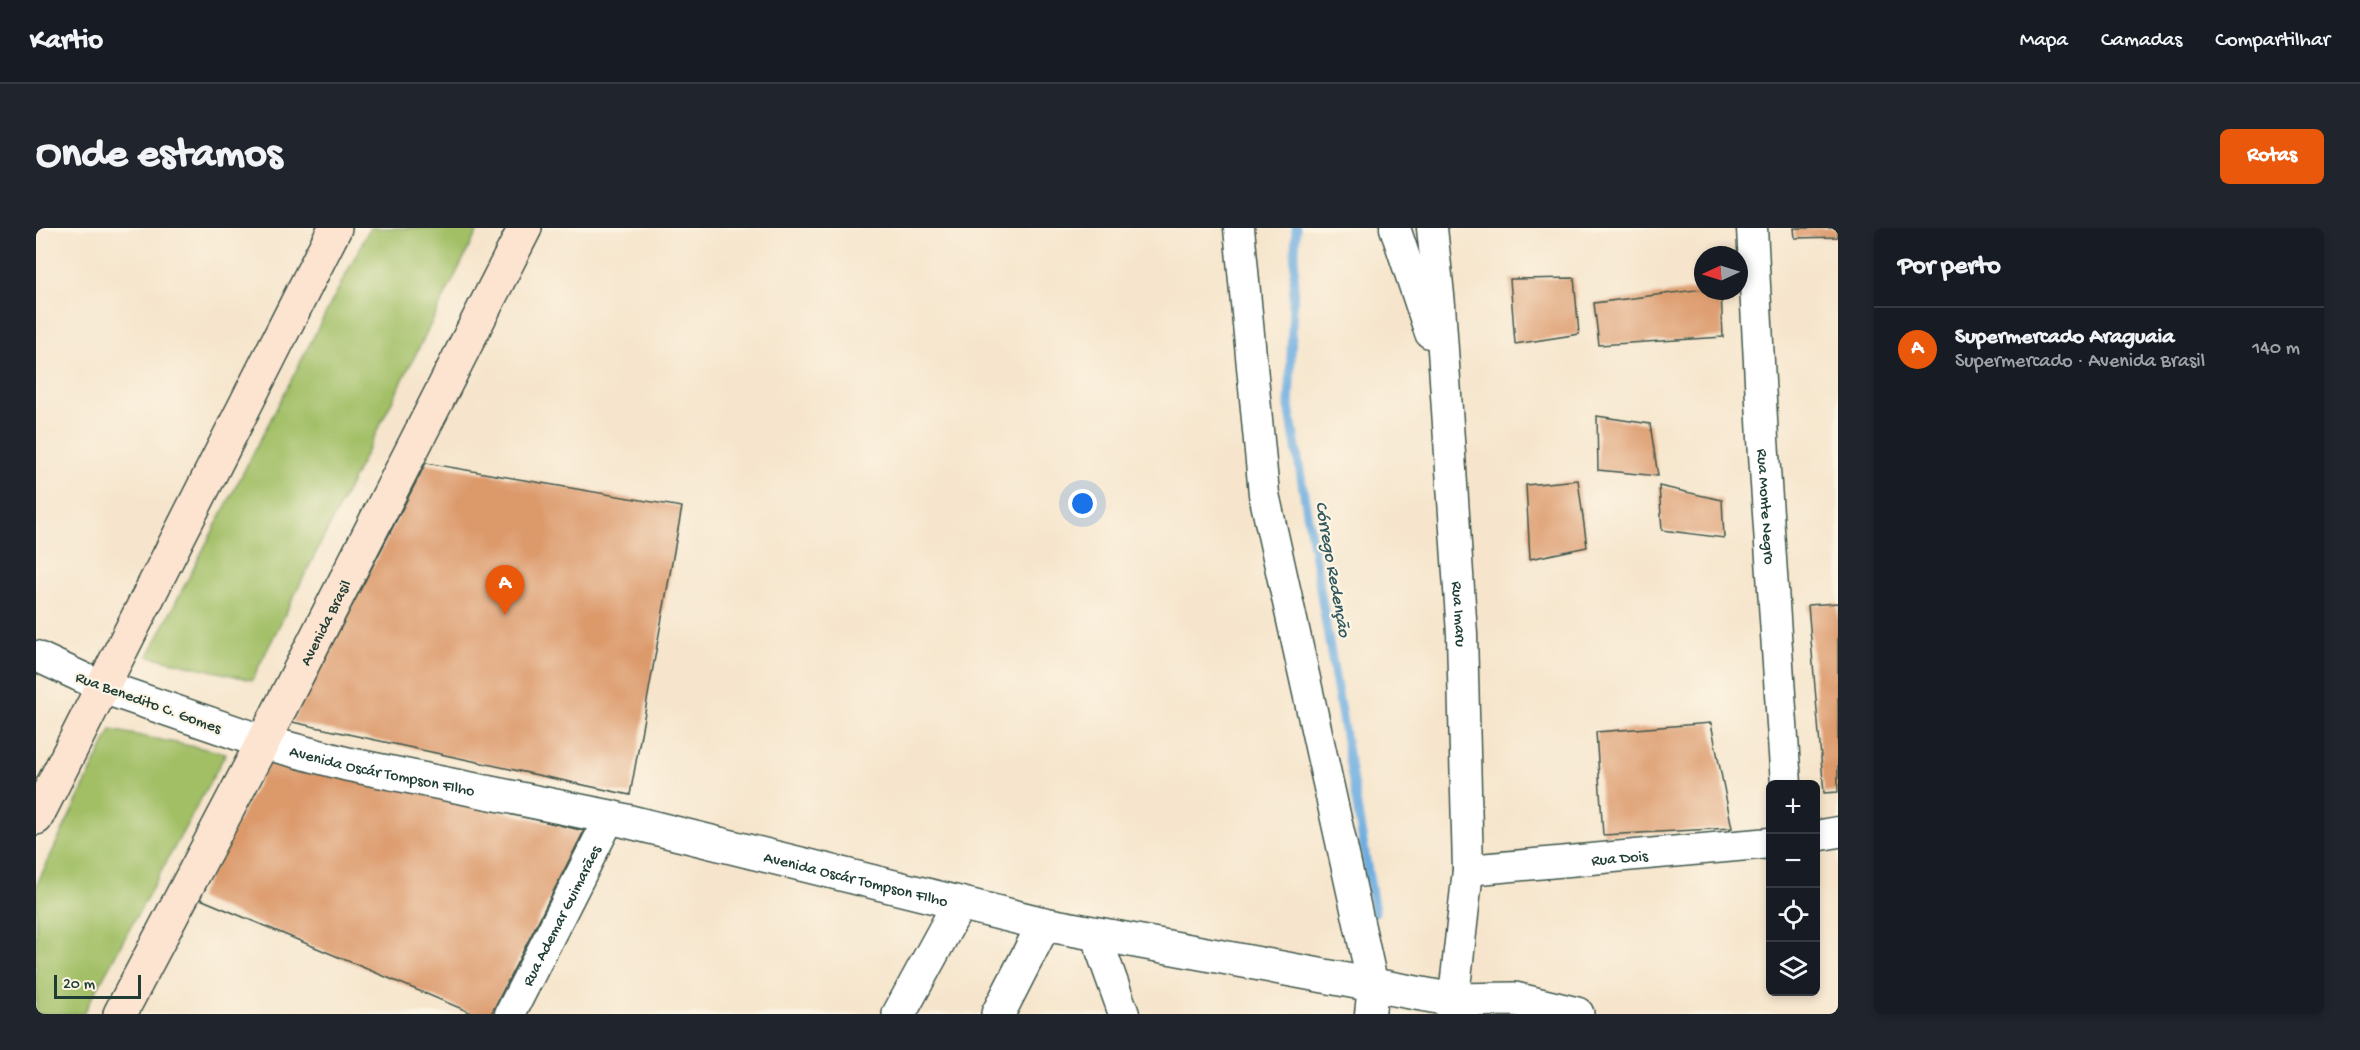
<!DOCTYPE html>
<html lang="pt">
<head>
<meta charset="utf-8">
<style>
	body { margin:0; font-family:"Gochi Hand",sans-serif; background:#20242c; color:#f1f3f6 }
	.controls { position:absolute; right:18px; bottom:18px; display:grid; overflow:hidden; border-radius:9px; box-shadow:0 3px 9px #0003 }
	.controls button { width:54px; height:54px; display:grid; place-items:center; padding:0; border:0; border-bottom:2px solid #363941; background:#171b24; color:#f1f3f6; font:30px sans-serif }
	.compass { position:absolute; left:1658px; top:18px; width:54px; height:54px; border-radius:50%; background:#171b24; box-shadow:0 3px 9px #0003; rotate:266deg }
	.scale { position:absolute; left:18px; bottom:15px; width:87px; box-sizing:border-box; padding-left:6px; border:3px solid #1f3d34; border-top:0; font-size:16px; line-height:21px; white-space:nowrap; color:#1f3d34; -webkit-text-stroke:4px #fcf5e5; paint-order:stroke }
	.you { position:absolute; left:1047px; top:276px; width:21px; height:21px; margin:-15px; border:4px solid #fff; border-radius:50%; background:#1a73e8; box-shadow:0 0 0 9px #1a73e833 }
	.badge { display:grid; place-items:center; width:39px; height:39px; border-radius:50%; background:#ea580c; color:#fff; font-size:20px; font-weight:700 }
	.pin { position:absolute; translate:-50% -50px; filter:drop-shadow(0 2px 3px #0008) }
	.pin::after { content:''; position:absolute; top:32px; width:21px; height:18px; background:inherit; clip-path:polygon(0 0,100% 0,50% 100%) }
	.list { margin:0; padding:0; list-style:none }
	h2 { display:flex; justify-content:space-between; align-items:center; height:78px; margin:0; padding:0 24px; font-size:26px }
	h2 small { font-size:20px; font-weight:400; color:#9ea1a6 }
	.list li { display:grid; grid-template-columns:39px 1fr auto; gap:18px; align-items:center; box-sizing:border-box; height:84px; padding:0 24px; border-top:2px solid #363941 }
	.list b { display:block; font-size:22px; white-space:nowrap }
	.list p { margin:0; font-size:20px; white-space:nowrap; color:#9ea1a6 }
	.list em { font-size:20px; font-style:normal; color:#9ea1a6 }
	.icon { flex:none; width:33px; height:33px; fill:none; stroke:currentColor; stroke-width:2; stroke-linecap:round; stroke-linejoin:round }
	.map { position:relative; flex:none; width:1802px; height:786px; overflow:hidden; border-radius:9px }
	header { display:flex; align-items:center; gap:36px; box-sizing:border-box; height:84px; padding:0 30px; background:#171b24; border-bottom:2px solid #363941 }
	header strong { font-size:28px }
	nav { display:flex; gap:33px; margin-inline-start:auto; font-size:21px }
	.intro { display:flex; align-items:center; justify-content:space-between; box-sizing:border-box; height:144px; padding:0 36px }
	h1 { margin:0; font-size:42px }
	.button { padding:15px 27px; border-radius:9px; background:#ea580c; color:#fff; font-size:21px; font-weight:700 }
	main { display:flex; gap:36px; padding:0 36px }
	aside { flex:1; background:#171b24; border-radius:9px; box-shadow:0 3px 9px #0003 }
	.map>svg:first-child { display:block }
</style>
</head>
<body>
<header>
<strong>Kartio</strong>
<nav><a>Mapa</a><a>Camadas</a><a>Compartilhar</a></nav>
</header>
<div class="intro"><h1>Onde estamos</h1><a class="button">Rotas</a></div>
<main>
<div class="map">
<svg width="1802" height="786" viewBox="0 0 1802 786">
	<rect width="100%" height="100%" fill="#fcf5e5"/>
	<filter id="ink" filterUnits="userSpaceOnUse"><feTurbulence type="fractalNoise" baseFrequency=".0167" numOctaves="2"/><feDisplacementMap in="SourceGraphic" scale="12" xChannelSelector="R" yChannelSelector="G"/><feConvolveMatrix kernelMatrix="1 2 1 2 8 2 1 2 1" color-interpolation-filters="sRGB"/></filter>
	<filter id="wash" filterUnits="userSpaceOnUse"><feTurbulence type="fractalNoise" baseFrequency=".008" numOctaves="4" result="noise"/><feDisplacementMap in="SourceGraphic" scale="24" xChannelSelector="R" yChannelSelector="G"/><feGaussianBlur stdDeviation="1.35" result="paint"/><feColorMatrix in="noise" values="0 0 0 0 0 0 0 0 0 0 0 0 0 0 0 0 0 1.4 0 .05"/><feComposite in="paint" operator="in"/></filter>
	<g filter="url(#wash)">
		<rect width="100%" height="100%" fill="#f6e5cc"/>
		<path fill="#a2bf66" stroke="#607e4d" stroke-width="1.5" d="M334,0H443L216,452L112,428Z
			M75,502L190,525L47,786H0V658Z"/>
		<g fill="none" stroke-linecap="round" stroke-linejoin="round">
			<path stroke="#6dade0" stroke-width="9" d="M1260,0L1253,178L1339,684"/>
		</g>
		<g id="blocks">
			<path fill="#dc996b" d="M1758,0H1802V9L1759,10Z
				M1538,50L1543,106L1479,116L1474,51Z
				M1667,61V63H1685L1687,109L1563,117L1558,75Z
				M1561,188L1614,196L1622,248L1562,242Z
				M390,235L646,279L594,567L256,494Z
				M1542,252L1551,319L1494,331L1490,257Z
				M1623,258L1686,272L1688,310L1626,302Z
				M1802,375V564L1788,565L1772,377Z
				M1675,495L1696,600L1567,607L1560,504Z
				M236,528L548,603L455,786H438L162,670Z"/>
		</g>
	</g>
	<g filter="url(#ink)">
		<use href="#blocks" fill-opacity="0" stroke="#3f564b" stroke-width="1.5"/>
		<g fill="none" stroke-linecap="round" stroke-linejoin="round">
			<g stroke="#3f564b" stroke-width="33">
				<g id="minor">
					<path d="M1203,0L1228,266L1337,758L1334,786"/>
					<path d="M1359,0L1394,105"/>
					<path id="s1" d="M1396,0L1404,77L1426,406L1432,642L1416,786"/>
					<path id="s2" d="M1716,0L1727,211L1750,556"/>
					<path d="M0,428L67,459"/>
					<path d="M1780,608L1802,604"/>
					<path id="s3" d="M1432,642L1734,615"/>
					<path d="M1059,705L1088,786"/>
					<path id="s4" d="M474,786L574,589"/>
				</g>
			</g>
			<g stroke="#3f564b" stroke-width="36">
				<g id="tertiary">
					<path id="s5" d="M67,459L227,514L311,536L574,589L1008,696L1418,772L1479,771L1541,786"/>
					<path d="M863,786L923,676"/>
					<path d="M962,786L1008,696"/>
				</g>
			</g>
			<g stroke="#3f564b" stroke-width="36">
				<g id="secondary">
					<path d="M0,590L299,0"/>
					<path id="s6" d="M84,786L227,514L489,0"/>
				</g>
			</g>
			<use href="#minor" stroke="#fff" stroke-width="30"/>
			<use href="#tertiary" stroke="#fff" stroke-width="33"/>
			<use href="#secondary" stroke="#fde4d1" stroke-width="33"/>
		</g>
	</g>
	<g text-anchor="middle" stroke-width="4.5" stroke-linejoin="round" paint-order="stroke">
		<g font-size="16" fill="#1f3d34" stroke="#fcf5e5">
			<text dy="6" stroke="none"><textPath href="#s2" startOffset="279">Rua Monte Negro</textPath></text>
			<text dy="6" stroke="none"><textPath href="#s1" startOffset="387">Rua Imaru</textPath></text>
			<text dy="6" stroke="none"><textPath href="#s6" startOffset="442">Avenida Brasil</textPath></text>
			<text transform="translate(113 473) rotate(20)" y="6">Rua Benedito C. Gomes</text>
			<text dy="6" stroke="none"><textPath href="#s5" startOffset="292">Avenida Oscár Tompson FIlho</textPath></text>
			<text dy="6" stroke="none"><textPath href="#s3" startOffset="152">Rua Dois</textPath></text>
			<text dy="6" stroke="none"><textPath href="#s5" startOffset="778">Avenida Oscár Tompson FIlho</textPath></text>
			<text dy="6" stroke="none"><textPath href="#s4" startOffset="111">Rua Ademar Guimarães</textPath></text>
		</g>
		<g font-size="18" font-style="italic" fill="#32595f" stroke="#fcf5e5">
			<text transform="translate(1298 341) rotate(80)" y="6">Córrego Redenção</text>
		</g>
	</g>
</svg>
<div class="controls">
<button>+</button>
<button>−</button>
<button><svg class="icon" aria-label="locate" viewBox="0 0 24 24"><circle cx="12" cy="12" r="6"/><path d="M12 2v4M12 18v4M2 12h4M18 12h4"/></svg></button>
<button><svg class="icon" aria-label="layers" viewBox="0 0 24 24"><path d="M12 4l9 5-9 5-9-5zM3 14l9 5 9-5"/></svg></button>
</div>
<svg class="compass" viewBox="-18 -18 36 36"><path d="M0-13l5 13h-10z" fill="#e53935"/><path d="M0 13l5-13h-10z" fill="#9ea1a6"/></svg>
<div class="scale">20 m</div>
<div class="you"></div>
<div class="pin badge" style="left:469px;top:387px">A</div>
</div>
<aside>
<h2>Por perto<small></small></h2>
<ul class="list">
<li><span class="badge">A</span><div><b>Supermercado Araguaia</b><p>Supermercado · Avenida Brasil</p></div><em>140 m</em></li>
</ul>
</aside>
</main>
</body>
</html>
